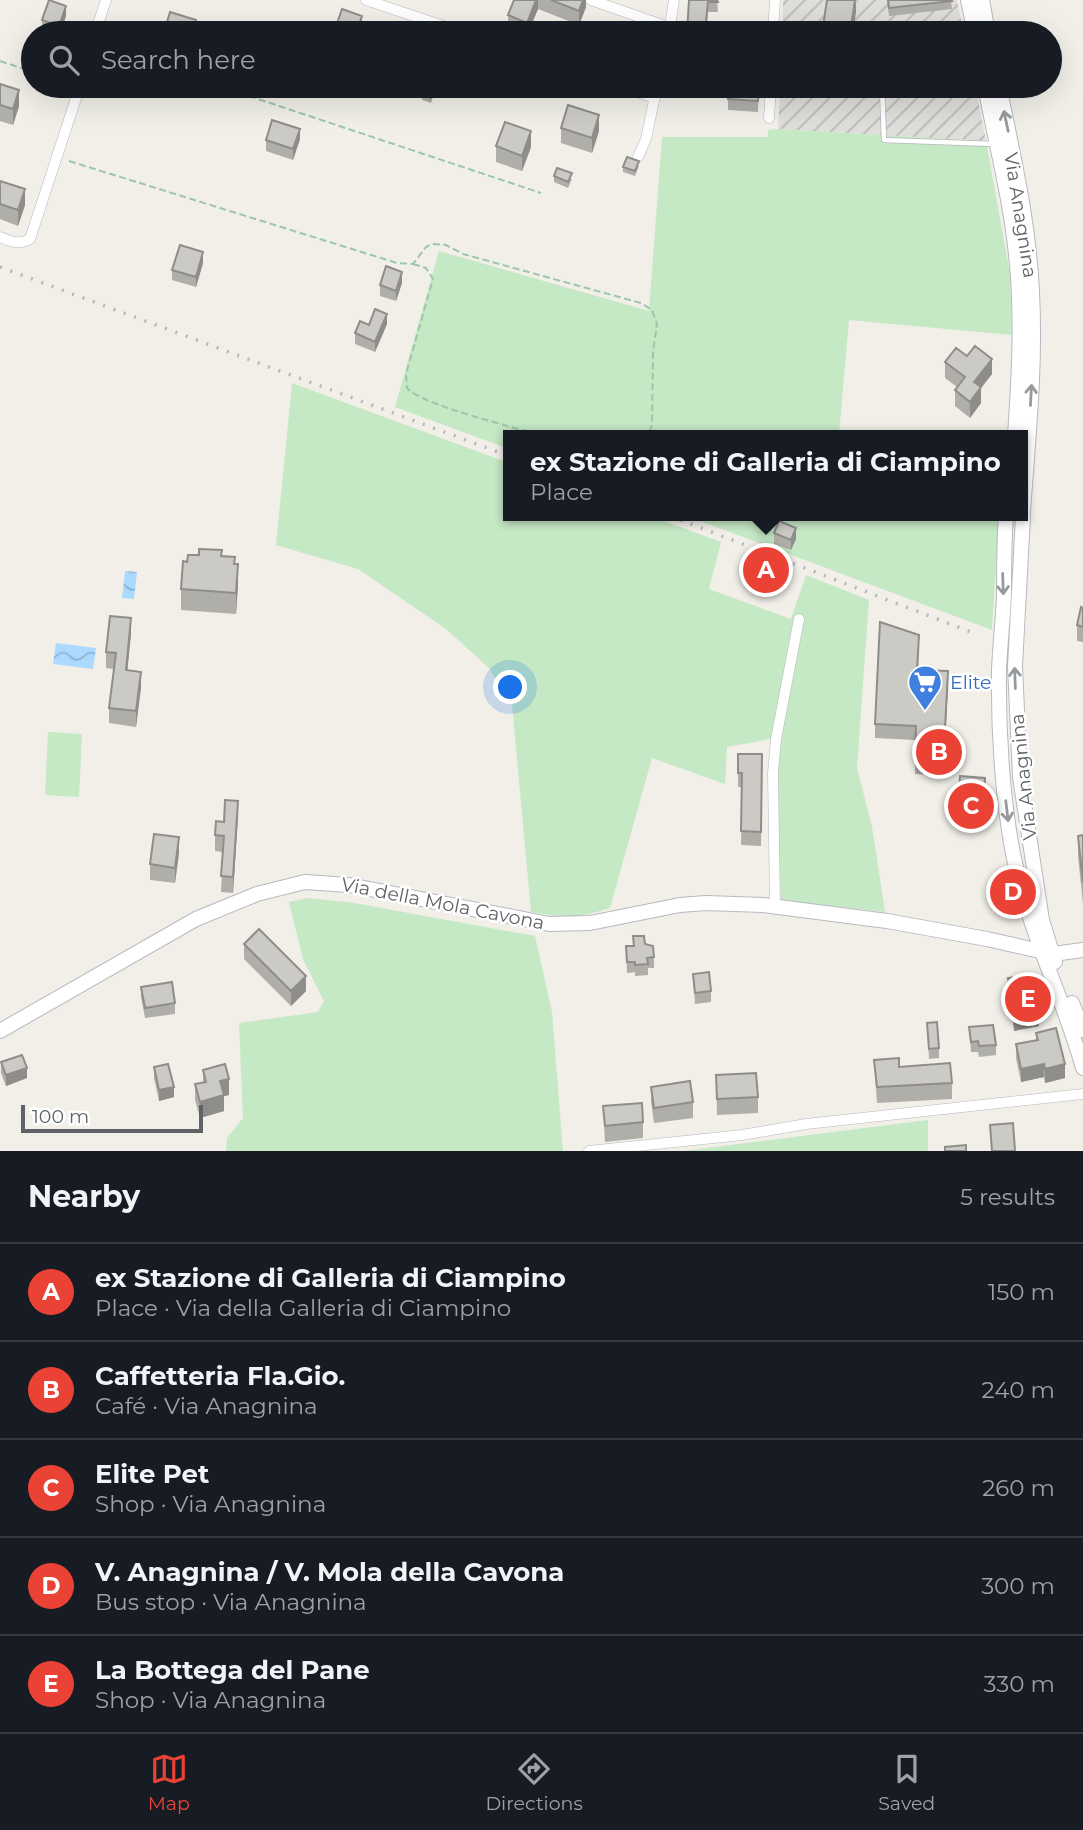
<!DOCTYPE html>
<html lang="en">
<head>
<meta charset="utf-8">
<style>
	body { margin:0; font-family:Montserrat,sans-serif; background:#242831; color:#f1f3f6 }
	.scale { position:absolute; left:21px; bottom:18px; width:182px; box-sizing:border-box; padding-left:7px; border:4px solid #5f6368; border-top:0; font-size:19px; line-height:24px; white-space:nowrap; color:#5f6368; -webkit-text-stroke:5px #fff; paint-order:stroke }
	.you { position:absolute; left:511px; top:688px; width:24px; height:24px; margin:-18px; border:5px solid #fff; border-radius:50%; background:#1a73e8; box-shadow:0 0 0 10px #1a73e833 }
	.badge { display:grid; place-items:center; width:46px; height:46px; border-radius:50%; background:#ea4335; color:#fff; font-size:23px; font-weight:700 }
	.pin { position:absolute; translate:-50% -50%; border:4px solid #fff; box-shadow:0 2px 7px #0006 }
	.popup { position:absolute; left:503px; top:430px; width:525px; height:91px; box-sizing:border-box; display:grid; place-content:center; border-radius:0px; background:#171b24; filter:drop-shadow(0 2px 5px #0005); font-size:23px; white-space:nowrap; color:#9ea1a6 }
	.popup b { font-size:26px; color:#f1f3f6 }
	.popup::after { content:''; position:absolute; left:50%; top:100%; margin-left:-14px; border:14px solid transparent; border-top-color:#171b24 }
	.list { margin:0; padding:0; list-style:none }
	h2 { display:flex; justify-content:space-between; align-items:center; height:91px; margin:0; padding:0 28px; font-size:30px }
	h2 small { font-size:23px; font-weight:400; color:#9ea1a6 }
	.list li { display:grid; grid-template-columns:46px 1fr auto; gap:21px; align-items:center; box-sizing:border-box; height:98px; padding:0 28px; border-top:2px solid #363941 }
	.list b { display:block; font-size:26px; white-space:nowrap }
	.list p { margin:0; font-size:23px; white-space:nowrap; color:#9ea1a6 }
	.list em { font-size:23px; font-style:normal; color:#9ea1a6 }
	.icon { flex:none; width:38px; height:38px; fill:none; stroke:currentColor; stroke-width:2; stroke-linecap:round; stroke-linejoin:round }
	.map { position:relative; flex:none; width:1083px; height:1151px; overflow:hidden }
	.search { position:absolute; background:#171b24; box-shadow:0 7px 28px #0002; left:21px; right:21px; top:21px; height:77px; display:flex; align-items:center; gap:18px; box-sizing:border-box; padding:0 24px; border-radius:38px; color:#9ea1a6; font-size:26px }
	.sheet { height:581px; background:#171b24 }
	nav { display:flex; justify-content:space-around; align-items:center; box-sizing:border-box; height:98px; border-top:2px solid #363941; background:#171b24; font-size:19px; color:#9ea1a6 }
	nav a { display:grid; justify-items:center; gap:4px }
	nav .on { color:#ea4335 }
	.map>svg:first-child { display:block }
</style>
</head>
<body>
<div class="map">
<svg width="1083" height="1151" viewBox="0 0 1083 1151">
	<defs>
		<pattern id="industrial-furrows" width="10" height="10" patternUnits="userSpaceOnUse" patternTransform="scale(1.75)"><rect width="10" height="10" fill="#e0deda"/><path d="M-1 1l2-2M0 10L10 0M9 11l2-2" fill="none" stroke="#b9b8b5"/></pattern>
		<pattern id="water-waves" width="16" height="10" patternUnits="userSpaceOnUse" patternTransform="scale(1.75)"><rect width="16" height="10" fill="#aadaff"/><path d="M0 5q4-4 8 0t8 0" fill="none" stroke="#8eb4d2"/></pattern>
	</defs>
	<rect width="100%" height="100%" fill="#f1efe8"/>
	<path fill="url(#industrial-furrows)" d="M783,0H957L964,33H782Z
		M780,86H975L986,141L778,129Z"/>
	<path fill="#c5e8c5" d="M778,129L986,141L1010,274L1012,335L849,320L839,434L843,435H509V449L395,407L439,251L649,311L662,137H768V130Z
		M292,383L509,463V516H650L721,542L709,589L791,619L806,575L869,600L857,768L872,827L885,912L781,900L777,780L781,737L727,747L725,784L652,758L610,908C577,919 565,918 531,912L512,704L488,667L446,629L358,569L276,545Z
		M687,516H999L992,630Z
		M48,732L82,734L79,797L45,795Z
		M308,898L354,903L535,936L552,1012L563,1151H226L227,1138L243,1118L239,1023L318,1012L324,1001L303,959L289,902Z
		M928,1120V1151H684Z"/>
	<path fill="url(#water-waves)" d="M125,571L137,572L134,599L122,598Z
		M56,643L96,648L93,669L53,664Z"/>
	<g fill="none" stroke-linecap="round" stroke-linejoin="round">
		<g stroke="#b5b8bc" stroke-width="6">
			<path id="service" d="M882,86L884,140L993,144"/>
		</g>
		<g stroke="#b5b8bc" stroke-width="11">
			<path id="minor" d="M366,0L464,33
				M591,0L671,28
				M95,33L106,0
				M669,33L674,0
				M773,33L775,0
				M619,86L655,98
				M769,118L771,86
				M638,157L646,139L657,86
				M0,237C11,242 20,245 30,239L80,86
				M775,905L773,773L776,739L799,619
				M589,1151L742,1135L806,1124L1083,1094"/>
		</g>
		<g stroke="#b6babf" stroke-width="16">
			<path id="secondary" d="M968,0L975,33
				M982,0L988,33
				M985,86C996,145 1012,204 1017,265C1022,322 1019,378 1015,435
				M999,86C1013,154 1029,223 1032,292C1036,366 1028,439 1023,512
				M1006,516C1004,543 1004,569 1004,595C1003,620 1000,645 999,670C998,732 1003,816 1018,876C1034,942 1065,1003 1083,1068
				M1023,516L1015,666L1020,777L1042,920L1055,962
				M1072,1003L1083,1030
				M0,1031L196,919L257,894L305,882L349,885L549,924L590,923L680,905L706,903L763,905L887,921L987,939L1053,954L1083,950"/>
		</g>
		<path stroke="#9cc7a9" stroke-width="2" stroke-dasharray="7 3.5" stroke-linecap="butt" d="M0,61L33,72
			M219,86L541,193
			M69,161L397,263L413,264L426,247L432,244L446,245L463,254L641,303L652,310L657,324L653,352L652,425L648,435
			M413,264L426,268L433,279L406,374L407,388C422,405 513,427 540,435"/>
		<use href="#service" stroke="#fff" stroke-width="4.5"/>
		<use href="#minor" stroke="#fff" stroke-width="10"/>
		<use href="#secondary" stroke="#fff" stroke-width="14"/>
		<path stroke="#b6b7b8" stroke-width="3.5" stroke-dasharray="2 9" stroke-linecap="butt" d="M0,267L509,456
			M670,516L976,634"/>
	</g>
	<path fill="#afaea9" d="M514,0H586V7L579,25L538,9L528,33H518L508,29V15Z
		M689,0H717L718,12H708L706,33H687Z
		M887,0H951L952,9L889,16Z
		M66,16L60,33H49L42,31V20Z
		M0,84L19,106L13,125L0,121Z
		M409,86H420L419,89Z
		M450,86H467L465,93L450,89Z
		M759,86L758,112L728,110V99Z
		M434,94L431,103L422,100V95Z
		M561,128L599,131L592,153L561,143Z
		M300,139L293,160L266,151V140Z
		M496,146L531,147L522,171L496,162Z
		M639,166L635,176L623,172V167Z
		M554,176L572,179L568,188L554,182Z
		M0,181L25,205L18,226L0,219Z
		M203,263L196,287L172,280V270Z
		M402,283L396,301L380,296V285Z
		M387,324L375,352L355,344V333L369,325Z
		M945,362L992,374L981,388V403L970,418L955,406V390L957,387L945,378Z
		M774,533L796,539L791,550L774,544Z
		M222,556L235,564L238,585L236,614L181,610V589L187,562Z
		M754,563L777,565L772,581L754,574Z
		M1083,608V642L1077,641V625Z
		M131,634L127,670L141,687L136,727L109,723V708L114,669L106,668V652Z
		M919,649L918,670L948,685L945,742H942L941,775L915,774V740L875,738V724Z
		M738,754H762L761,846L741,845L742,787H738Z
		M960,776L985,778L982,831L957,829Z
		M238,816L233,893L221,892L223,852L215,851V835L224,822Z
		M1083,835V904L1078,856V836Z
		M179,853L175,883L150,880V864Z
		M633,936L645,944L654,957V968H648V975L635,976V972L627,973L626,946H633Z
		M244,944L306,991L291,1006L244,959Z
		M693,974L711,991V1002L695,1004Z
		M1008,978L1039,1026L1014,1031L1008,994Z
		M141,987L175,1003V1014L145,1018L141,997Z
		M927,1023L939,1048V1058L929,1059Z
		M969,1027L996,1045V1055L979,1057L978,1052H971Z
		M1036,1033L1065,1078L1045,1083L1044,1077L1021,1082L1016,1058V1044L1036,1040Z
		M874,1060L952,1083V1099L877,1103Z
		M1,1062L27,1078L6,1086L1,1073Z
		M154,1067L174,1097L159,1101L154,1078Z
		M203,1070L229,1095L224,1096V1111L200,1118L195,1100V1084L203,1082Z
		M716,1075L758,1097V1113L717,1115Z
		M651,1087L693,1102V1118L654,1123L651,1102Z
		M603,1106L643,1122V1138L605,1142Z"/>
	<path fill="#8f8d8a" d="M536,0H538V9L528,33H527V23Z
		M583,0H586V7L579,25V11Z
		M856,0V12L853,33H850Z
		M66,6V16L60,33H59V26Z
		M362,16V26L360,33H356Z
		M196,20L195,33H192Z
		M19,90V106L13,125V109Z
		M599,115V131L592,153V138Z
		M300,129V139L293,160V149Z
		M531,131V147L522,171V156Z
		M25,189V205L18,226V210Z
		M203,252V263L196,287V277Z
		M402,272V283L396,301V291Z
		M387,314V324L375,352V342Z
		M992,359V374L981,388V403L970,418V402L974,382Z
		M796,528V539L791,550V540Z
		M777,555V565L772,581V570Z
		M238,564V585L236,614V593Z
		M131,618V634L126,685V670Z
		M948,671V685L945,742V728Z
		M141,672V687L136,727V711Z
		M238,801V816L233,893V877Z
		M179,837V853L175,883V868Z
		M306,976V991L291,1006V991Z
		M1039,1010V1026L1014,1031V1016Z
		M1044,1064V1077L1021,1082V1069Z
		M1065,1064V1078L1045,1083V1069Z
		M27,1068V1078L6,1086V1075Z
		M229,1079V1095L224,1096V1111L200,1118V1102L220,1081Z
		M174,1087V1097L159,1101V1090Z"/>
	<path fill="#cccac5" stroke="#8f8d8a" stroke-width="2" d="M49,0L66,6L59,26L42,20Z
		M514,0H536L527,23L508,15Z
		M551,0H583L579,11Z
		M689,0H717L718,2H708L705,32H698L697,33H687Z
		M827,0H855L850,33H822Z
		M888,0H951L952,1L889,8Z
		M342,9L362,16L356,33H338L334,32Z
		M170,12L196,20L192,33H167L164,32Z
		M945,30L946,33H918V32Z
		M0,84L19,90L13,109L0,105Z
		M424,86L434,89L431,98L422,95Z
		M728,86H759L758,101L728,99Z
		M568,105L599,115L592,138L561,128Z
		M272,120L300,129L293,149L266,140Z
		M505,122L531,131L522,156L496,146Z
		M627,157L639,161L635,171L623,167Z
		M557,168L572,173L568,182L554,176Z
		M0,181L25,189L18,210L0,204Z
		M180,245L203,252L196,277L172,270Z
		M386,266L402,272L396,291L380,285Z
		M375,309L387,314L375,342L355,333L360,321L369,325Z
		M975,346L992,359L974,382L981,387L970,402L955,390L965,377L945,362L956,348L967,356Z
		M779,521L796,528L791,540L774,533Z
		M759,548L777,555L772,570L754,563Z
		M199,549L222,550L221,556L235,557L234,564H238L236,593L181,589L183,561L187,562L188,555H199Z
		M1081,607L1083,608V627L1077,625Z
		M110,616L131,618L126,670L141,672L136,711L109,708L116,653L106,652Z
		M880,622L919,635L917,670L948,671L945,728H942L941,761L915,760L916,726L875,724Z
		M738,754H762L761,832L741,831L742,773H738Z
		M960,776L985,778L982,826L957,824Z
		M225,800L238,801L233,877L221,876L224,836L215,835L216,821L224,822Z
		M154,834L179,837L175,868L150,864Z
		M1083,835V883L1078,836Z
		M259,929L306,976L291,991L244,944Z
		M633,936H644L645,944L653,946L654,957L647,958L648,964L635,965V962H627L626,946H634Z
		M709,972L711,991L695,993L693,974Z
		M1031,975L1039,1010L1014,1016L1008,978Z
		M172,982L175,1003L145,1008L141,987Z
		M937,1022L939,1048L929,1049L927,1023Z
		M993,1025L996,1045L979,1046L978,1041L971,1042L969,1027Z
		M1056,1028L1065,1064L1045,1069L1044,1064L1021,1069L1016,1044L1038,1040L1036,1033Z
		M22,1055L27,1068L6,1075L1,1062Z
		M899,1058V1067L950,1063L952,1083L877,1087L874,1060Z
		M168,1064L174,1087L159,1090L154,1067Z
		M225,1064L229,1079L220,1081L224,1095L200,1102L195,1084L206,1082L203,1070Z
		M756,1073L758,1097L717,1099L716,1075Z
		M690,1081L693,1102L654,1108L651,1087Z
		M642,1103L643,1122L605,1126L603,1106Z
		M1013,1123L1015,1151H992L990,1125Z
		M966,1145V1151H945V1147Z"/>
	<defs><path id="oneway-shaft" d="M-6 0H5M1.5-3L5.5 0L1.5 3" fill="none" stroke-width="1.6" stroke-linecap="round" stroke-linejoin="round" transform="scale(1.75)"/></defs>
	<g stroke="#979a9d">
		<use href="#oneway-shaft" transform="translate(1006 121) rotate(-102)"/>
		<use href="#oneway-shaft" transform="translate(1031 395) rotate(-87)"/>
		<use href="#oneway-shaft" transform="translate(1003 584) rotate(88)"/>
		<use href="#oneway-shaft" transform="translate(1015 678) rotate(-92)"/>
		<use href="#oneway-shaft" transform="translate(1007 811) rotate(83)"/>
	</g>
	<defs>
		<g id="supermarket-pin" transform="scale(1.75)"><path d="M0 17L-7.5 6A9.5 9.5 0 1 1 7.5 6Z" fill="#3f7fe0" stroke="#fff"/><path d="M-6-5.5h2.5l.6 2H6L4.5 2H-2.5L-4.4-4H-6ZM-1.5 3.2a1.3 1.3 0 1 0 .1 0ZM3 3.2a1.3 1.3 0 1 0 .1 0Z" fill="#fff"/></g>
	</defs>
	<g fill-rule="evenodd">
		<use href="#supermarket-pin" x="925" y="682"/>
	</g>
	<g text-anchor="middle" stroke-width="5" stroke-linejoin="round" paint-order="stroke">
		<g font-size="19" fill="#5f6368" stroke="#fff">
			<text transform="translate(1021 215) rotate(81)" y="7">Via Anagnina</text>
			<text transform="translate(1023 777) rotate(-96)" y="7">Via Anagnina</text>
			<text transform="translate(443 903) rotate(11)" y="7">Via della Mola Cavona</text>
		</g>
		<g font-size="19" fill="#366cbe" stroke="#fff" text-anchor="start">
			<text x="950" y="689">Elite</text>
		</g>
	</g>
</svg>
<div class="scale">100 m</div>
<div class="you"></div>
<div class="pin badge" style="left:766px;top:570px">A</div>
<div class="popup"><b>ex Stazione di Galleria di Ciampino</b>Place</div>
<div class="pin badge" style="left:939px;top:752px">B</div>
<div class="pin badge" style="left:971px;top:806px">C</div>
<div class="pin badge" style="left:1013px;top:892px">D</div>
<div class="pin badge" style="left:1028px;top:999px">E</div>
<div class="search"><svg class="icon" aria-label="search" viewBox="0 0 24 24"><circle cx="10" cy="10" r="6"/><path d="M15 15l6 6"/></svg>Search here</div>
</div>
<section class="sheet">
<h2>Nearby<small>5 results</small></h2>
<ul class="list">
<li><span class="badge">A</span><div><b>ex Stazione di Galleria di Ciampino</b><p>Place · Via della Galleria di Ciampino</p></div><em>150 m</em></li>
<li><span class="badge">B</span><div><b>Caffetteria Fla.Gio.</b><p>Café · Via Anagnina</p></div><em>240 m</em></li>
<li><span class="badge">C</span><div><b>Elite Pet</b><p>Shop · Via Anagnina</p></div><em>260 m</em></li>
<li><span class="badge">D</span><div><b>V. Anagnina / V. Mola della Cavona</b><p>Bus stop · Via Anagnina</p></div><em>300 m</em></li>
<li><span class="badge">E</span><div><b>La Bottega del Pane</b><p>Shop · Via Anagnina</p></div><em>330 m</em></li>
</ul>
</section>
<nav>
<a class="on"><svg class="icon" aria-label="map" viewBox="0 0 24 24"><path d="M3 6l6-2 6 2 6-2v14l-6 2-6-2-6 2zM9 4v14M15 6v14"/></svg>Map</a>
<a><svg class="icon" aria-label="directions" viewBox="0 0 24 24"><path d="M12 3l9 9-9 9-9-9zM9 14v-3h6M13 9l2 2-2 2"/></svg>Directions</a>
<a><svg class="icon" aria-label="saved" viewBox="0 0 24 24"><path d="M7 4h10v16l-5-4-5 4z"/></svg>Saved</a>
</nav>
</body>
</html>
